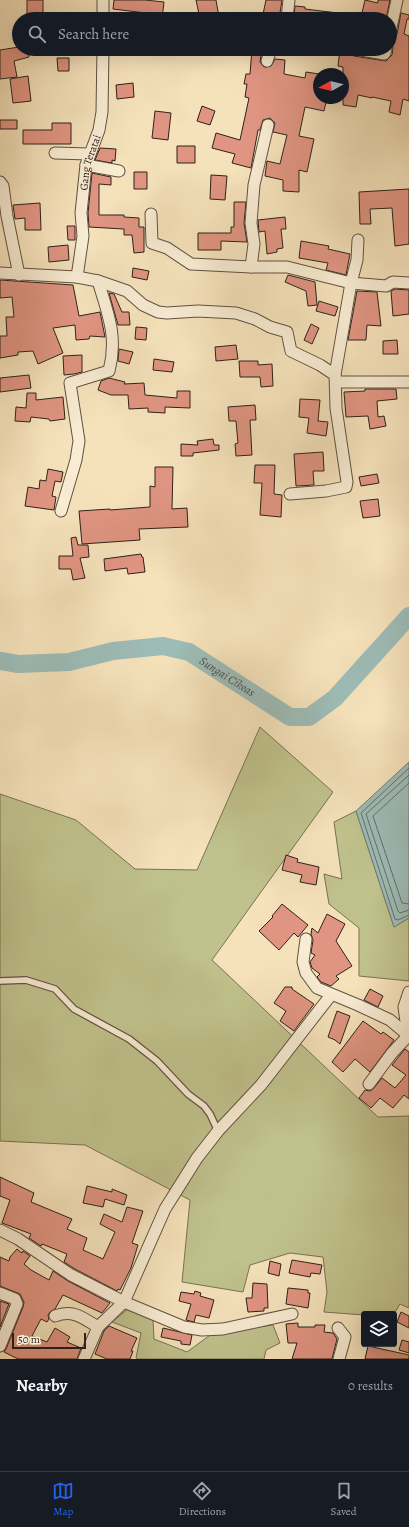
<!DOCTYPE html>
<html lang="en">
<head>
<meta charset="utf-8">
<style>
	body { margin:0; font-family:Alegreya,serif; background:#20242c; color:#f1f3f6 }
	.controls { position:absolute; right:12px; bottom:12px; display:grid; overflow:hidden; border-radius:4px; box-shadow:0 4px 16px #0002 }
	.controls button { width:36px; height:36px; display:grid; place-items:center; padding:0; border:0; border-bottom:1px solid #363941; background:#171b24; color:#f1f3f6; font:20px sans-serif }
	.compass { position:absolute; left:313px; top:68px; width:36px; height:36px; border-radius:50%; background:#171b24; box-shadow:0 4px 16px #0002; rotate:262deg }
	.scale { position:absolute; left:12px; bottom:10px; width:74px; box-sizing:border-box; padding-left:4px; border:2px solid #2e211b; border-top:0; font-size:11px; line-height:14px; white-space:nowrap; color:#2e211b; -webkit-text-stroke:3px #f8ecd3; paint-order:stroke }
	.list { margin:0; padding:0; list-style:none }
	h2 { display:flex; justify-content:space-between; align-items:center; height:52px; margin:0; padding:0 16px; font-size:17px }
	h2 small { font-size:13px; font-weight:400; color:#9ea1a6 }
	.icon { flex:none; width:22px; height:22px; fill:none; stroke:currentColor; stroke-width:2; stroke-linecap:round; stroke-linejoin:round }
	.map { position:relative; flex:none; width:409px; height:1359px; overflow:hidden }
	.search { position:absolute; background:#171b24; box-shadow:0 4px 16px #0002; left:12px; right:12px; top:12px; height:44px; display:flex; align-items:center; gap:10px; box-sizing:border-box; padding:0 14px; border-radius:22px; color:#9ea1a6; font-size:15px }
	.sheet { height:112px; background:#171b24 }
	nav { display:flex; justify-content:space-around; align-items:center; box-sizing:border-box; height:56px; border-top:1px solid #363941; background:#171b24; font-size:11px; color:#9ea1a6 }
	nav a { display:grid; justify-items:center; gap:2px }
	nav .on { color:#2563eb }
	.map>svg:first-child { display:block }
</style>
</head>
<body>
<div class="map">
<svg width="409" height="1359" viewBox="0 0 409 1359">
	<rect width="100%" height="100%" fill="#f5e2bb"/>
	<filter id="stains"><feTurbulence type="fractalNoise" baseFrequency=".005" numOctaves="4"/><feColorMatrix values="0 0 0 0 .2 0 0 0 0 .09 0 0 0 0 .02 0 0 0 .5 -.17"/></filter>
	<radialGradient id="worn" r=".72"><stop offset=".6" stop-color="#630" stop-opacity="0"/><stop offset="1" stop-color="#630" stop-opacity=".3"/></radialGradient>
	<path fill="#c0c28d" stroke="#777254" d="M260,727L333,792L212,960L378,1117L409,1116V1308L400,1304L394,1314L364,1315L324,1312L327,1292L323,1257L290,1253L250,1265L243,1292L182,1282L190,1200L85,1145L0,1141V794L76,820L135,869L197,870Z
		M356,811L394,927L409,918V981L359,976V928L329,904L324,874L342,879L334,822Z
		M128,1309L153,1320L154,1339L187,1352L213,1333L273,1325L280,1343L266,1350L264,1359H137L136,1358L141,1333L112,1322Z"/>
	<path fill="#9dbcb7" stroke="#717e79" d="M409,762V918L394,927L356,811Z"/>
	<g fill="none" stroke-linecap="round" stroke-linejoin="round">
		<path stroke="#666e69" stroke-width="1" d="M409,768L361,813L395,919L398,920L409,915
			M409,775L366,814L398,911L400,913L409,910
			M409,783L373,816L402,903L409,904"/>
		<path stroke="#9dbcb7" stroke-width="18" id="s1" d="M0,661L18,664L69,662L113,651L163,646L189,652L290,717H309L335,698L409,616"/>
	</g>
	<path fill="#e09582" stroke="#2e211b" d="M27,0H43V19H27Z
		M114,0H145L164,2L162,19H146V13L113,9Z
		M196,0H216L219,17L200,19Z
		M266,0H282L279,19H262Z
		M365,0L378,3V0H390L386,19H372L373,15L362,13Z
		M295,6L305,7V9L346,14V19H310L294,17Z
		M401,13L409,15V19H407L404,34L409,36V101L403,99L400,115L389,112L391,101L372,97V98L358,95L356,107L343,105V67L338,66L340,49H348L350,54L354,56L386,61L392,55L393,47L390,43V39L395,37L397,34Z
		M19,47V49H27L29,57L14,61L17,77L0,79V50Z
		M252,49H262L260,62L264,67L271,66L275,59L285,60L284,74L305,78L306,72L319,74V98H327L324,111L305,107L299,136L314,139L307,172L299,170V192L283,191V180L265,176L267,161L280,164L287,135L273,132L275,123L270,118L263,120L260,130H258L251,168L232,163L235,154L212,148L216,133L240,140L249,98L245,97L247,84H244L246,74H250Z
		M57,58H69V71H58Z
		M28,76L31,101L13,103L10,79Z
		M133,83L134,97L117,99L116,85Z
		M202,106L215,111L210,125L197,121Z
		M155,111L171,113L168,140L152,138Z
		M0,120H17V129H0Z
		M52,123H71V144H23V130H52Z
		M177,146H195V163H177Z
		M100,148L116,149L115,161L112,160V163L95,160Z
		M134,172H147V189H134Z
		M92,173L111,177V185L99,184V215H124V217L139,218V227H144V252L134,253L132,235H124V229L89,227L88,213Z
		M211,175L227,176L225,200L210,199Z
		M409,189V244L395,246L392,208L370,209L371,224H360L359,192Z
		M234,202H246L244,223L247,242L221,241V250H198V233H231V227H234Z
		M40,203L41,230H25V218L15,219L13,205Z
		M285,217L286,229H281L283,248L277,249V252L267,254L265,231L259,232L258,220Z
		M67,226H75V240H68Z
		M301,241L329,246L328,249L350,254L346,275L326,270L328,263L299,258Z
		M68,245L69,260L49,262L48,247Z
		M133,268L149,271L147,280L132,277Z
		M288,275L315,282L317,305L308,306L306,291L285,282Z
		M0,280L73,285L79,316L100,312L105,337L90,336L89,339L76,340L75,325L53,328L63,353L38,364L33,351L18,352V355L0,358V336H7L6,317H14L12,297L0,298Z
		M395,289L409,290V314L393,316L391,291Z
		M357,291L377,292L381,326L367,325L366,340H348Z
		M109,293L114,294L122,312H129L130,325H118Z
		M319,301L338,307L335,316L316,311Z
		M311,324L319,328L312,344L304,340Z
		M136,327L147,328L146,340L135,339Z
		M397,340L398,354H383V341Z
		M236,345L238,359L216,361L215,347Z
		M119,349L133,352L129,364L118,361Z
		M82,355V372L74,374L64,375L63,356Z
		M154,359L174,362L172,372L153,370Z
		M239,361H258V365L272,364L273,386L261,387L260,377H240Z
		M29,375L31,388L0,392V378Z
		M109,378L125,382L124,384L144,383L145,395L177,398V391H190V408L165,407V413L148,412V408L129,409L128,395H111L98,390L101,381Z
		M365,389H396L397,399L377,401L378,417L384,416L386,426L370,429L368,416L346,417L344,392L365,391Z
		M27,393H36V400L63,397L65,419L50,421L49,419L31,417L30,422L15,421L16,407L26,408Z
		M300,399L320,400L318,421L328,422L326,436L307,433L309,418L299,417Z
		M255,405L256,420H250L252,455L236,456L235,444L238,443L236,421H229L228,407Z
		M213,439L214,445H219V450L193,453V456H181V444L198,445L197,441Z
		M323,452L324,471H313L314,485L296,486L294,454Z
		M255,465H275L274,494L282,495L281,517L260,515L262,483H254Z
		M155,467H173L172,509L187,508L188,527L139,529L140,540L82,544L79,511L110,509V510L150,507V486L155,487Z
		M48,469L63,472L61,482L55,481L52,496L56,497L54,510L25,506L28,487L39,489L40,480L46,481Z
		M377,474L379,483L361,486L359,477Z
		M378,499L380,516L363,518L360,501Z
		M76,537L78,545H88L89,557L80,558L85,578L73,580L71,569H59V556H73L71,538Z
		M141,554L142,557H143L145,572L128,574L127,568L105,571L104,559Z
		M286,855L298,859L297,862L319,867L316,885L300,882L302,875L282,870Z
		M282,904L308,925L298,937L294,933L279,950L259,931L273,917L272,916Z
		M327,914L345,924L336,941L352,966L336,976L339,979L331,986L321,982L317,977L320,974L312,968L310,962L315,955L311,953L313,940L311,934L312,928L318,933Z
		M285,987H292V989L314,1004L294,1031L280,1021L286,1011L274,1003Z
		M370,989L383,996L378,1007L364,1000Z
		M337,1011L350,1016L340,1044L335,1040L328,1037Z
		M363,1021L381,1034L383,1032L394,1040L370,1072L355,1059L343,1072L332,1062Z
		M405,1049L409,1052V1099L404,1095L393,1108L380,1098L371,1108L359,1098L365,1090L370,1091L374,1088L382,1078L395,1088L406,1075L392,1065Z
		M0,1177L34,1193L31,1202L72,1219L67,1229L87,1238L83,1250L103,1259L115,1232L100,1224L104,1214L122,1222L127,1207L143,1211L132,1243L138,1245L131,1268L120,1290L118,1289L117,1291L75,1269L64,1262L67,1254L42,1244L41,1246L29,1238L31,1234L2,1223L10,1200L0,1196Z
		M87,1186L112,1192V1189L127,1195L124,1205L105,1199L103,1207L83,1203Z
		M17,1249L22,1253L23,1251L30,1256L24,1264L31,1270L49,1280L53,1271L68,1281L110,1303L102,1313L63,1295L55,1309L50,1312L48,1315L49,1319L47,1322L41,1319L32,1336L47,1342L55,1328L70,1337L67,1342L81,1348L77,1359H18L4,1352L6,1349L23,1307L24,1302L20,1294L0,1286V1257L9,1261L10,1257Z
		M292,1260L322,1265L320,1274L311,1273L310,1277L289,1273Z
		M270,1261L281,1264L279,1276L268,1273Z
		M253,1283L267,1284L268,1308H264V1311L248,1312L246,1298H252Z
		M288,1288L308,1290V1293H310L308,1308L286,1304Z
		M195,1291L201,1293L200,1296L214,1300L209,1318L196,1315L194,1322L186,1320L191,1304L179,1301L181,1292L194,1294Z
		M0,1301L9,1304L0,1327Z
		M401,1312L409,1316V1328L397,1322Z
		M298,1323V1327H315V1325H325L324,1332L333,1333L337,1339L332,1359H292L297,1343H288L286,1324Z
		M109,1326L137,1338L131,1351H133L130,1359H107L95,1354L104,1331Z
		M163,1328L192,1335L190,1345L181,1344V1341L161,1337Z
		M402,1340L409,1342V1353L399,1350Z
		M368,1346L409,1355V1359H365Z"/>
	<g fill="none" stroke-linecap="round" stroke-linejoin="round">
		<g stroke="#605143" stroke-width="8">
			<path id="lane" d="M0,981L26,980L55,989L74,1009L129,1039L157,1061L188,1094L204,1106L210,1114L218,1131"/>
		</g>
		<g stroke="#605143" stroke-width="13">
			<g id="street">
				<path d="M103,19V0"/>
				<path d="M287,19L289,0"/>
				<path d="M390,32L397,0"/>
				<path d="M355,49L384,54L385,53L386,49"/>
				<path d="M267,61L271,49"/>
				<path d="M268,125L254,185L251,223L254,244L251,267H287L351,283L386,286L393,282L409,283"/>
				<path d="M55,153L89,154"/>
				<path d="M86,165L119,171"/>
				<path d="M0,182L3,186L7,216L19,275"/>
				<path d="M151,214L152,243L167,248L191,264L251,267"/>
				<path d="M0,273L77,277L98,281L127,291L143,305L158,312L167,313L198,311L236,313L255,319L270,327L287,332L291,351L320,365L335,375L336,408L347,482L346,487L326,491L290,494"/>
				<path id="s2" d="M77,277L83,236L81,213L86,165L99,130L102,112L103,49"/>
				<path d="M335,375L351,283L357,260L358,240"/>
				<path d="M336,382H409"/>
				<path d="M61,511L76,460L79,441L70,383L109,371C118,337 108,314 98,281"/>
				<path d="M306,939L303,962L306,973L317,988L358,1005L390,1020L409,1036"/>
				<path d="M369,1084L392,1053L408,1036L404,1007L409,992"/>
				<path d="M0,1230L18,1239L71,1275L124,1302L184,1327L202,1330L223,1329L292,1314"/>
				<path d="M0,1293L15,1299L17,1304L0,1346"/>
				<path d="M55,1316C73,1309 83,1318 98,1327"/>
				<path d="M338,1328L345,1337L339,1359"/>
				<path d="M84,1359L98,1327L124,1302L165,1209L197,1158L218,1131L261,1085L331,995"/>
			</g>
		</g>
		<use href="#lane" stroke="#f8ecd3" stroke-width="5.5"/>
		<use href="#street" stroke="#f8ecd3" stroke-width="11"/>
	</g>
	<g text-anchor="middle" stroke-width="3" stroke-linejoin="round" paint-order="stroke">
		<g font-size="11" fill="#2e211b" stroke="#f8ecd3">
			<text dy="4" stroke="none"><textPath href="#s2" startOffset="116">Gang Teratai</textPath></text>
		</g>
		<g font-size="12" font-style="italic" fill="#4f504a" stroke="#f8ecd3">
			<text dy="4" stroke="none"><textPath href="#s1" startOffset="237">Sungai Cikeas</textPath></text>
		</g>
	</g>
	<rect width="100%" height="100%" filter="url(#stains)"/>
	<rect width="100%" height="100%" fill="url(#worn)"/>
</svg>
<div class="controls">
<button><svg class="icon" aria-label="layers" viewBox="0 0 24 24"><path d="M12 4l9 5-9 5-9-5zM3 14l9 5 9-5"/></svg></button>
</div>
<svg class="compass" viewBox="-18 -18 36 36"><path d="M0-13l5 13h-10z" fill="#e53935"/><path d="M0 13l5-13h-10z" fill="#9ea1a6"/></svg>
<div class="scale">50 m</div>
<div class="search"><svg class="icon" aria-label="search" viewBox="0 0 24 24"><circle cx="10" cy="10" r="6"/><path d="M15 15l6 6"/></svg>Search here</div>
</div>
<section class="sheet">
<h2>Nearby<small>0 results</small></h2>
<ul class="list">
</ul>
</section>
<nav>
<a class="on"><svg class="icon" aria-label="map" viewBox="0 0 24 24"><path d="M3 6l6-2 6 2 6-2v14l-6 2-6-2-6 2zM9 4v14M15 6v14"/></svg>Map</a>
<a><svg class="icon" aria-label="directions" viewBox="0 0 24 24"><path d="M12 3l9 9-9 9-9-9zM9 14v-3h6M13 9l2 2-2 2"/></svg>Directions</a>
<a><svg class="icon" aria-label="saved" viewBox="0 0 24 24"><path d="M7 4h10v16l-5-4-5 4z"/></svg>Saved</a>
</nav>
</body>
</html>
